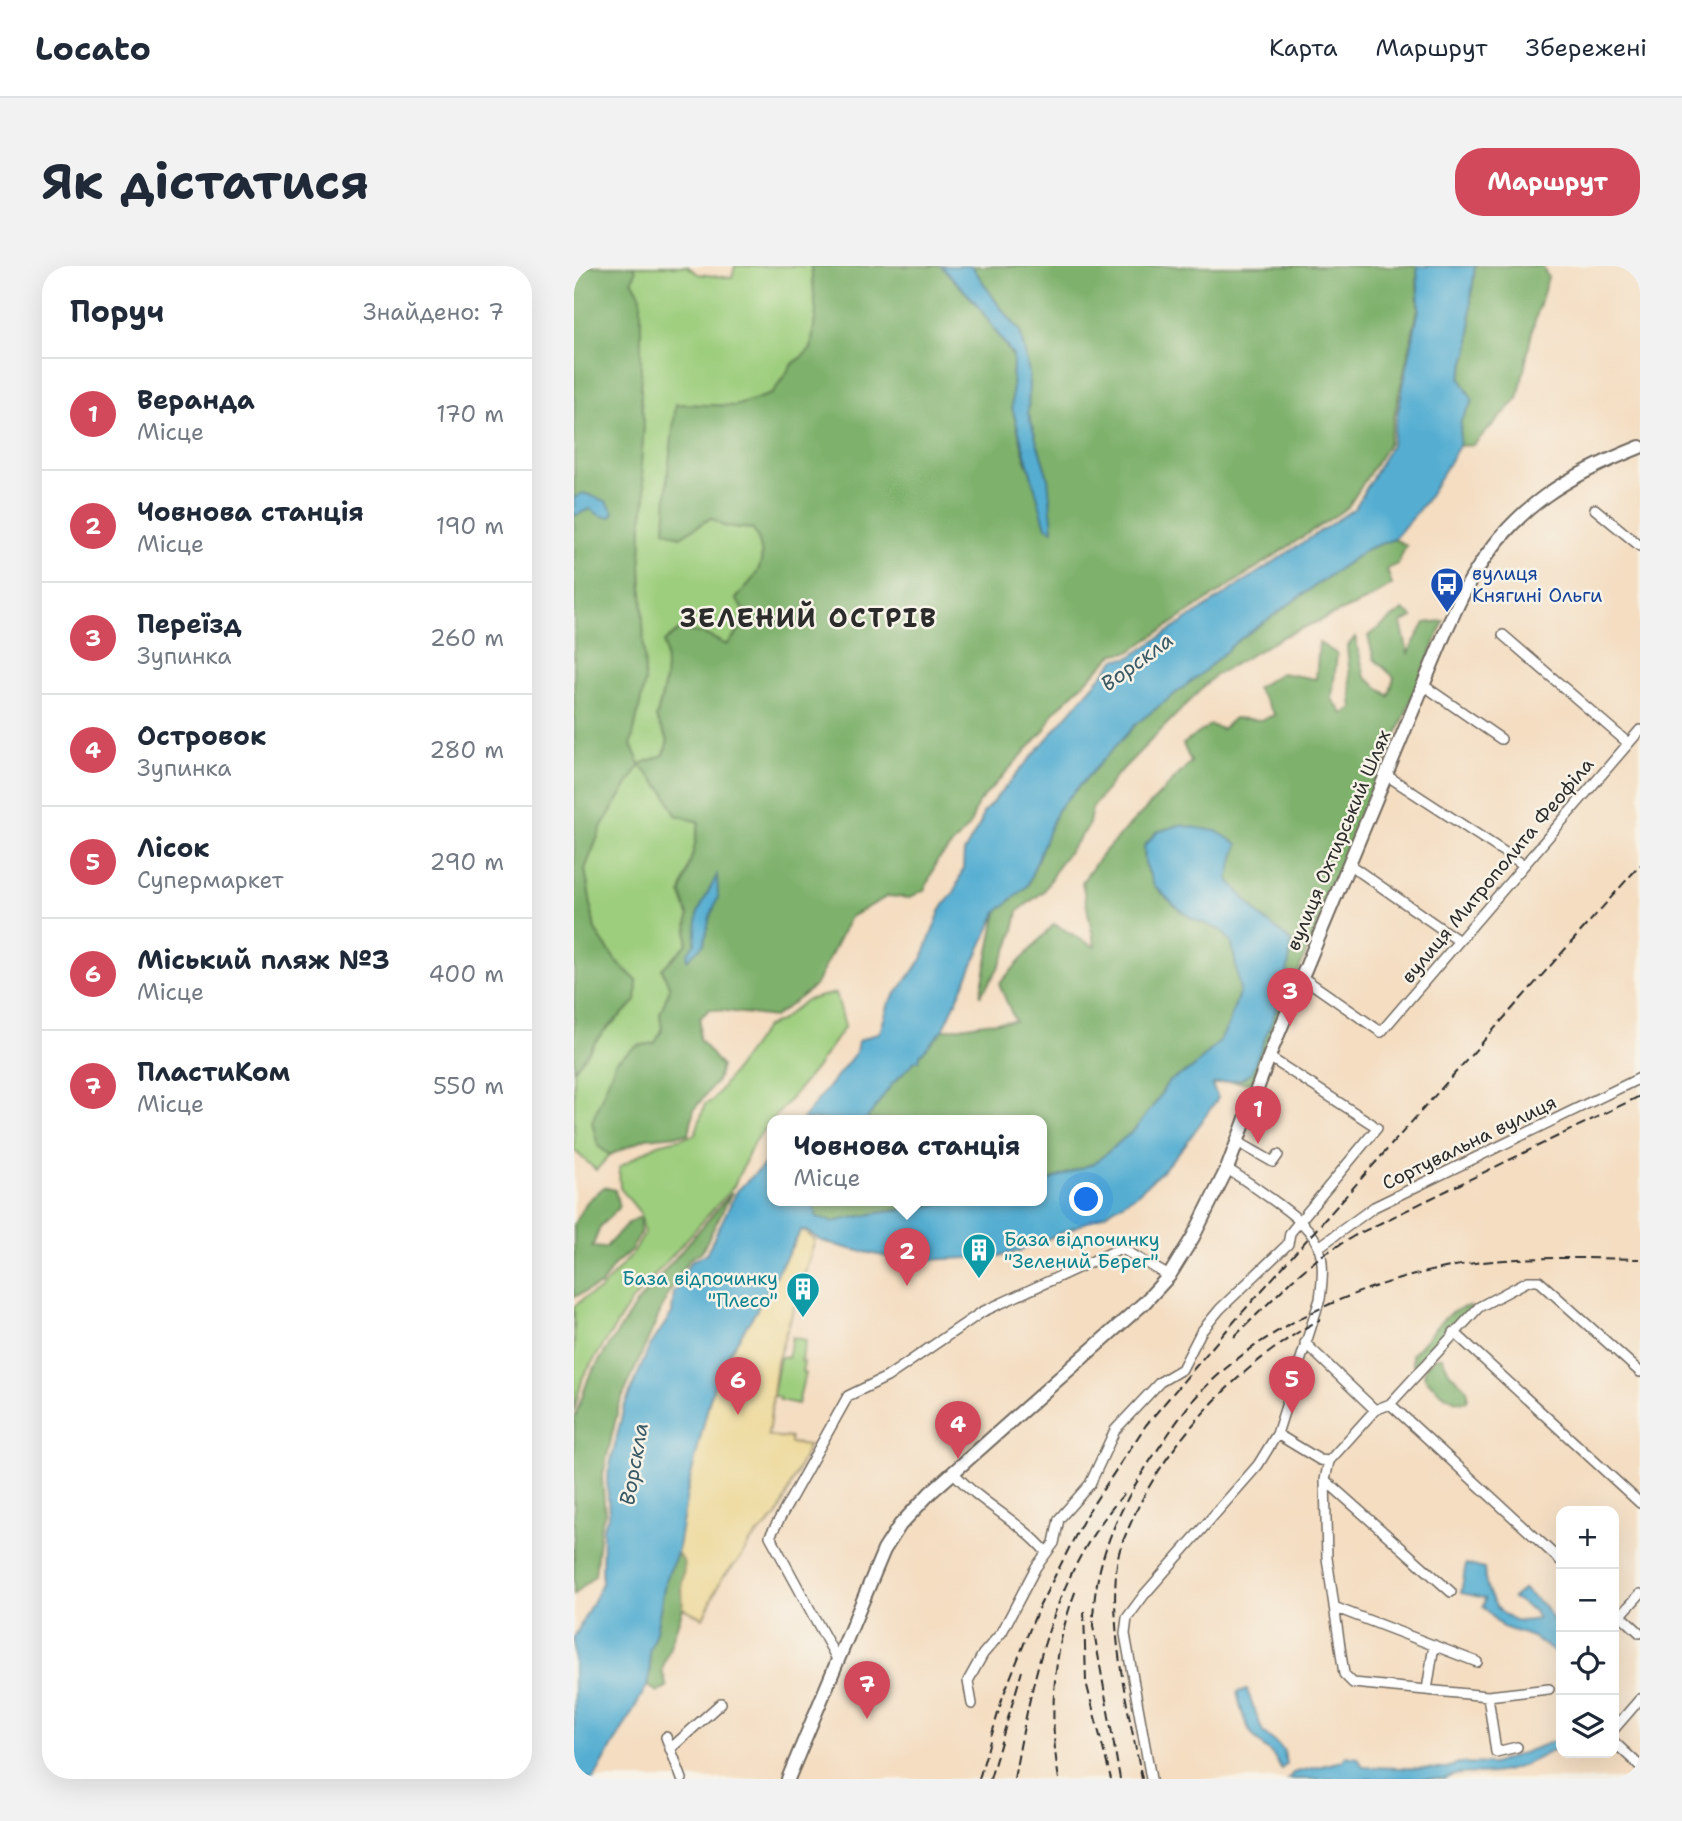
<!DOCTYPE html>
<html lang="uk">
<head>
<meta charset="utf-8">
<style>
	body { margin:0; font-family:"Shantell Sans",sans-serif; background:#f2f2f3; color:#1f2937 }
	.controls { position:absolute; right:21px; bottom:21px; display:grid; overflow:hidden; border-radius:14px; box-shadow:0 7px 28px #0002 }
	.controls button { width:63px; height:63px; display:grid; place-items:center; padding:0; border:0; border-bottom:2px solid #e0e1e3; background:#fff; color:#1f2937; font:35px sans-serif }
	.you { position:absolute; left:513px; top:934px; width:24px; height:24px; margin:-18px; border:5px solid #fff; border-radius:50%; background:#1a73e8; box-shadow:0 0 0 10px #1a73e833 }
	.badge { display:grid; place-items:center; width:46px; height:46px; border-radius:50%; background:#d1495b; color:#fff; font-size:23px; font-weight:700 }
	.pin { position:absolute; translate:-50% -58px; filter:drop-shadow(0 2px 4px #0008) }
	.pin::after { content:''; position:absolute; top:37px; width:24px; height:21px; background:inherit; clip-path:polygon(0 0,100% 0,50% 100%) }
	.popup { position:absolute; left:193px; top:849px; width:280px; height:91px; box-sizing:border-box; display:grid; place-content:center; border-radius:14px; background:#fff; filter:drop-shadow(0 2px 5px #0005); font-size:23px; white-space:nowrap; color:#747a83 }
	.popup b { font-size:26px; color:#1f2937 }
	.popup::after { content:''; position:absolute; left:50%; top:100%; margin-left:-14px; border:14px solid transparent; border-top-color:#fff }
	.list { margin:0; padding:0; list-style:none }
	h2 { display:flex; justify-content:space-between; align-items:center; height:91px; margin:0; padding:0 28px; font-size:30px }
	h2 small { font-size:23px; font-weight:400; color:#747a83 }
	.list li { display:grid; grid-template-columns:46px 1fr auto; gap:21px; align-items:center; box-sizing:border-box; height:112px; padding:0 28px; border-top:2px solid #e0e1e3 }
	.list b { display:block; font-size:26px; white-space:nowrap }
	.list p { margin:0; font-size:23px; white-space:nowrap; color:#747a83 }
	.list em { font-size:23px; font-style:normal; color:#747a83 }
	.icon { flex:none; width:38px; height:38px; fill:none; stroke:currentColor; stroke-width:2; stroke-linecap:round; stroke-linejoin:round }
	.map { position:relative; flex:none; width:1066px; height:1513px; overflow:hidden; border-radius:28px }
	header { display:flex; align-items:center; gap:42px; box-sizing:border-box; height:98px; padding:0 35px; background:#fff; border-bottom:2px solid #e0e1e3 }
	header strong { font-size:33px }
	nav { display:flex; gap:38px; margin-inline-start:auto; font-size:24px }
	.intro { display:flex; align-items:center; justify-content:space-between; box-sizing:border-box; height:168px; padding:0 42px }
	h1 { margin:0; font-size:49px }
	.button { padding:18px 32px; border-radius:28px; background:#d1495b; color:#fff; font-size:24px; font-weight:700 }
	main { display:flex; gap:42px; padding:0 42px }
	aside { flex:1; background:#fff; border-radius:28px; box-shadow:0 7px 28px #0002 }
	.map>svg:first-child { display:block }
</style>
</head>
<body>
<header>
<strong>Locato</strong>
<nav><a>Карта</a><a>Маршрут</a><a>Збережені</a></nav>
</header>
<div class="intro"><h1>Як дістатися</h1><a class="button">Маршрут</a></div>
<main>
<aside>
<h2>Поруч<small>Знайдено: 7</small></h2>
<ul class="list">
<li><span class="badge">1</span><div><b>Веранда</b><p>Місце</p></div><em>170 m</em></li>
<li><span class="badge">2</span><div><b>Човнова станція</b><p>Місце</p></div><em>190 m</em></li>
<li><span class="badge">3</span><div><b>Переїзд</b><p>Зупинка</p></div><em>260 m</em></li>
<li><span class="badge">4</span><div><b>Островок</b><p>Зупинка</p></div><em>280 m</em></li>
<li><span class="badge">5</span><div><b>Лісок</b><p>Супермаркет</p></div><em>290 m</em></li>
<li><span class="badge">6</span><div><b>Міський пляж №3</b><p>Місце</p></div><em>400 m</em></li>
<li><span class="badge">7</span><div><b>ПластиКом</b><p>Місце</p></div><em>550 m</em></li>
</ul>
</aside>
<div class="map">
<svg width="1066" height="1513" viewBox="0 0 1066 1513">
	<rect width="100%" height="100%" fill="#f7f3e8"/>
	<filter id="ink" filterUnits="userSpaceOnUse"><feTurbulence type="fractalNoise" baseFrequency=".0143" numOctaves="2"/><feDisplacementMap in="SourceGraphic" scale="14" xChannelSelector="R" yChannelSelector="G"/><feConvolveMatrix kernelMatrix="1 2 1 2 8 2 1 2 1" color-interpolation-filters="sRGB"/></filter>
	<filter id="wash" filterUnits="userSpaceOnUse"><feTurbulence type="fractalNoise" baseFrequency=".00686" numOctaves="4" result="noise"/><feDisplacementMap in="SourceGraphic" scale="28" xChannelSelector="R" yChannelSelector="G"/><feGaussianBlur stdDeviation="1.57" result="paint"/><feColorMatrix in="noise" values="0 0 0 0 0 0 0 0 0 0 0 0 0 0 0 0 0 1.4 0 .05"/><feComposite in="paint" operator="in"/></filter>
	<g filter="url(#wash)">
		<rect width="100%" height="100%" fill="#f4ddc1"/>
		<path fill="#9dce7d" stroke="#647c54" stroke-width="2" d="M60,0H113L124,8L158,12L161,0H237L242,46L237,83L218,99L198,128L161,140L102,138L106,271L137,252L149,260L179,263C198,296 183,308 162,333L176,352L153,379L130,368L90,376C95,406 90,424 82,452L94,474L90,489L66,499L90,525L102,549L125,556L120,583L107,627L114,649L113,678L88,703L96,722L86,748L88,764L81,777L63,780L24,880L36,889L22,904L0,884V804L29,766L62,735L63,715L42,695L21,664L11,603L29,558L66,498L57,479L71,415L67,299L68,254L72,230L67,197L70,159L67,136V30L58,14L61,6Z
			M262,727L271,760L242,802L180,876L160,920L57,1036L9,1111L0,1145V1041L10,1032L25,1025L60,986L70,968L67,948L46,922L45,901L84,878L121,869L131,838L138,835L192,761L206,755L232,734Z
			M218,1071L232,1074L227,1095L230,1096L228,1106L231,1107L224,1138L205,1134V1131L199,1130L206,1091L214,1092Z"/>
		<path fill="#7eb16c" stroke="#546e4c" stroke-width="2" d="M0,0H60L62,6L58,14L67,30V136L70,159L67,198L72,230L68,254L67,299L71,415L57,479L66,498L90,489L94,474L82,452C90,424 95,406 90,376L106,363L130,368L153,379L176,352L162,333C183,308 198,296 179,263L149,260L137,252L106,271L91,264L94,205L102,138L161,140L198,128L218,99L237,83L242,46L237,0H367L403,38L439,91L438,141L453,199L474,212L454,147L455,107L446,65L425,40L398,0H843L844,43L814,178L774,241L555,386L540,388L480,446L470,465L404,537L395,561L363,595L351,623L335,632L314,630L276,651L241,720L200,751L136,743L126,752L125,773L147,800L143,815L120,843L115,868L72,872L36,889L24,880L18,856L42,795L63,780L81,777L88,764L86,748L96,722L88,703L113,678L114,649L107,627L120,583L125,556L102,549L90,525L66,499L29,558L11,603L21,664L42,695L63,715L62,735L29,766L0,804Z
			M901,0H968L974,11L959,61L944,133L899,179L885,180L887,154L899,135L886,112L896,80L897,33Z
			M820,273L832,279L824,298L813,303L818,319L791,335L710,370L640,410L542,510L518,543L514,561L485,598L470,625L444,645C439,678 425,704 406,730L423,646L453,620L483,544L562,458L628,407L662,376L793,283Z
			M829,344L839,351L827,357L834,387L851,357L870,355L678,817L650,815L666,816L718,676L684,648L606,559L583,566L570,580L571,597L580,619L599,638L619,653L647,664L658,677L666,724L654,760L645,776L619,802L594,816L583,835L561,863L521,897L468,917V854H292L318,818L369,764L411,757L441,755L425,718L480,658L521,681L508,616L530,586L617,496L609,478L636,459L648,463L660,452L687,454L701,449L682,422L707,407L742,413L745,377L763,388L758,433L769,448L779,442L773,381L781,371L791,411L815,430L820,411L800,393L794,370Z
			M30,921L41,924L45,942L27,959L18,981L31,982L53,958L67,950L66,968L57,984L40,999L27,1019L0,1031V958L13,936Z
			M158,926L128,985L115,993L95,1026L45,1139L28,1212L31,1247L26,1262L21,1309L0,1329V1154L15,1111L62,1038Z
			M238,934H396L303,947L258,956L243,951Z
			M896,1040L898,1046L848,1099L839,1098L838,1088C857,1071 869,1043 896,1040Z
			M862,1091H868C871,1096 873,1103 876,1107C885,1118 898,1120 893,1135C879,1139 861,1122 852,1113L850,1109L852,1100Z
			M103,1287L111,1297L108,1316L109,1342L88,1404L93,1422L84,1426L73,1420L76,1405L75,1386L82,1365L91,1316Z"/>
		<path fill="#eeda9e" stroke="#8c8264" stroke-width="2" d="M227,964L241,974L203,1096L194,1170L216,1172V1177L235,1179L203,1250L175,1277L167,1292L148,1312L129,1352L109,1342L108,1316L111,1297L103,1287L114,1222L137,1128L152,1092L182,1045Z"/>
		<path fill="#54aed2" stroke="#406c7e" stroke-width="2" d="M367,0H398L425,40L446,65L455,107L454,147L474,212L479,264L472,261L438,141L439,90L403,38Z
			M843,0H901L897,33L896,80L886,112L899,135L887,154L885,180L852,235L820,273L793,283L662,376L628,407L562,458L483,544L453,620L423,646L369,764L346,789L345,795H341L318,818L292,854H228L282,786L284,775L306,766L315,737L348,693L367,643L381,625L389,602L390,586L407,556L409,547L542,393L555,392L781,242L817,179L845,43Z
			M9,227L32,235L40,246L37,251L27,250L16,243L0,250V232Z
			M606,559L642,565L664,578L654,613L684,648L718,676L711,722L677,807C663,818 654,813 638,819L644,832L611,879L589,904L563,928L531,948L443,986L420,991L350,994L338,989L314,991L276,983L248,975L234,966L227,964L182,1045L152,1092L137,1128L114,1222L103,1287L91,1316L82,1365L75,1386L76,1405L73,1420L20,1513H0V1372L28,1317L29,1262L35,1248L33,1212L50,1141L75,1082L98,1047L100,1026L112,1014L111,1006L117,995L132,988L163,925L198,891V934H238L243,951L258,956L303,947L396,934H468V917L521,897L561,863L583,835L594,816L619,802L645,776L654,760L666,724L658,677L647,664L619,653L599,638L580,619L571,597L570,580L583,566Z
			M143,609L144,632L136,651L130,678L113,694V688L121,677L124,646Z
			M892,1298L910,1303C911,1322 920,1348 941,1354C947,1356 957,1354 964,1353L960,1345L939,1332L950,1323C956,1330 961,1332 968,1338C976,1344 978,1357 987,1366V1391L959,1371L928,1361L909,1341L911,1332L887,1327Z
			M673,1424L689,1466L710,1484L712,1499L707,1503C698,1483 694,1487 682,1473C670,1459 667,1443 663,1426Z
			M987,1458V1480C965,1492 945,1504 919,1507C897,1510 894,1503 870,1513H714L719,1507L768,1495L772,1490L784,1492L789,1501L872,1503L884,1497L919,1498L983,1474Z"/>
	</g>
	<g filter="url(#ink)">
		<g fill="none" stroke-linecap="round" stroke-linejoin="round">
			<g stroke="#716960" stroke-width="12">
				<path id="minor" d="M1021,243L1066,280
					M929,369L1054,477
					M849,419L927,473
					M812,509L950,599
					M776,599L885,675
					M728,711L807,766L1066,464
					M695,791L798,858
					M664,876L699,896L704,889
					M745,981L800,941L1066,812
					M880,1066L1066,1237
					M731,1077L801,1144
					M816,1138L987,1295
					M703,1168L746,1194L755,1195
					M380,1207C407,1238 446,1255 472,1286
					M751,1214L877,1326
					M760,1341L903,1396
					M1040,1343L1066,1367
					M1046,1350L1066,1328
					M264,1395L196,1270L274,1130L313,1111L408,1046L547,982L595,1010
					M975,1423L914,1430L779,1417L770,1408L753,1292L751,1214L755,1195L801,1144L816,1138L905,1041L954,1015H965L1066,1106
					M853,1424L860,1379
					M914,1430L922,1486L943,1481
					M398,1438L394,1415L409,1388L428,1366L462,1301L480,1277L485,1253L516,1218L541,1164L586,1116L608,1103L627,1066L646,1043L714,978L716,967L803,862
					M1040,1463L1066,1433
					M92,1471L108,1513
					M1040,1476L1066,1500
					M96,1483L147,1437
					M577,1513L551,1368L553,1352L570,1329L684,1199L703,1168L746,1033C753,984 746,969 707,940C689,927 672,914 653,903"/>
			</g>
			<g stroke="#716960" stroke-width="16">
				<path id="major" d="M214,1513L310,1284L326,1259L356,1227L570,1037L595,1010L619,971L653,903L698,783L873,362C881,345 889,326 899,310C941,240 993,210 1066,181"/>
			</g>
			<use href="#minor" stroke="#fff" stroke-width="9"/>
			<use href="#major" stroke="#fff" stroke-width="12"/>
			<path stroke="#2b2b2b" stroke-width="2" stroke-dasharray="10 5" stroke-linecap="butt" d="M660,1071L718,1014L747,990L780,970L1066,830
				M510,1345L512,1416L537,1513
				M405,1513L429,1430L464,1343L512,1249L572,1159L658,1058L1066,599
				M416,1513L448,1405
				M440,1513C458,1413 480,1306 550,1228
				M485,1513C474,1451 479,1382 502,1324
				M546,1513L519,1360C519,1298 544,1243 578,1192C592,1172 605,1151 621,1132C686,1061 782,1019 876,1001C938,989 1003,992 1066,993
				M568,1513C554,1442 535,1370 543,1297C545,1281 553,1266 559,1252C595,1172 670,1094 747,1053"/>
		</g>
	</g>
	<defs>
		<g id="bus-pin" transform="scale(1.75)"><path d="M0 17L-7.5 6A9.5 9.5 0 1 1 7.5 6Z" fill="#1a4fb4" stroke="#f7f3e8"/><path d="M-5-6H5V4H4V6H2V4H-2V6H-4V4H-5ZM-3.5-4V0h7V-4ZM-3.5 1.2v1.5H-2V1.2ZM2 1.2v1.5H3.5V1.2Z" fill="#fff"/></g>
		<g id="building-pin" transform="scale(1.75)"><path d="M0 17L-7.5 6A9.5 9.5 0 1 1 7.5 6Z" fill="#0f9aa8" stroke="#f7f3e8"/><path d="M-4-6H4V6H1V3H-1V6H-4ZM-2.5-4.3h1.7v1.8h-1.7ZM.8-4.3h1.7v1.8H.8ZM-2.5-1h1.7V.8h-1.7ZM.8-1h1.7V.8H.8Z" fill="#fff"/></g>
	</defs>
	<g fill-rule="evenodd">
		<use href="#bus-pin" x="873" y="318"/>
		<use href="#building-pin" x="405" y="984"/>
		<use href="#building-pin" x="229" y="1023"/>
	</g>
	<g text-anchor="middle" stroke-width="5" stroke-linejoin="round" paint-order="stroke">
		<g font-size="19" fill="#164399" stroke="#f7f3e8" text-anchor="start">
			<text x="898" y="314">вулиця<tspan x="898" dy="22">Княгині Ольги</tspan></text>
		</g>
		<g font-size="19" fill="#2b2b2b" stroke="#f7f3e8">
			<text transform="translate(764 574) rotate(-67)" y="7">вулиця Охтирський Шлях</text>
			<text transform="translate(923 604) rotate(-50)" y="7">вулиця Митрополита Феофіла</text>
			<text transform="translate(895 876) rotate(-26)" y="7">Сортувальна вулиця</text>
		</g>
		<g font-size="19" fill="#0d838f" stroke="#f7f3e8" text-anchor="start">
			<text x="430" y="980">База відпочинку<tspan x="430" dy="22">"Зелений Берег"</tspan></text>
			<text x="204" y="1019" text-anchor="end">База відпочинку<tspan x="204" dy="22">"Плесо"</tspan></text>
		</g>
		<g font-size="21" font-style="italic" fill="#395965" stroke="#f7f3e8">
			<text transform="translate(563 396) rotate(-36)" y="7">Ворскла</text>
			<text transform="translate(60 1198) rotate(-80)" y="7">Ворскла</text>
		</g>
		<g font-size="26" font-weight="bold" letter-spacing="2" fill="#2b2b2b" stroke="#f7f3e8">
			<text x="235" y="361">ЗЕЛЕНИЙ ОСТРІВ</text>
		</g>
	</g>
</svg>
<div class="controls">
<button>+</button>
<button>−</button>
<button><svg class="icon" aria-label="locate" viewBox="0 0 24 24"><circle cx="12" cy="12" r="6"/><path d="M12 2v4M12 18v4M2 12h4M18 12h4"/></svg></button>
<button><svg class="icon" aria-label="layers" viewBox="0 0 24 24"><path d="M12 4l9 5-9 5-9-5zM3 14l9 5 9-5"/></svg></button>
</div>
<div class="you"></div>
<div class="pin badge" style="left:684px;top:878px">1</div>
<div class="pin badge" style="left:333px;top:1020px">2</div>
<div class="popup"><b>Човнова станція</b>Місце</div>
<div class="pin badge" style="left:716px;top:760px">3</div>
<div class="pin badge" style="left:384px;top:1193px">4</div>
<div class="pin badge" style="left:718px;top:1148px">5</div>
<div class="pin badge" style="left:164px;top:1149px">6</div>
<div class="pin badge" style="left:293px;top:1453px">7</div>
</div>
</main>
</body>
</html>
